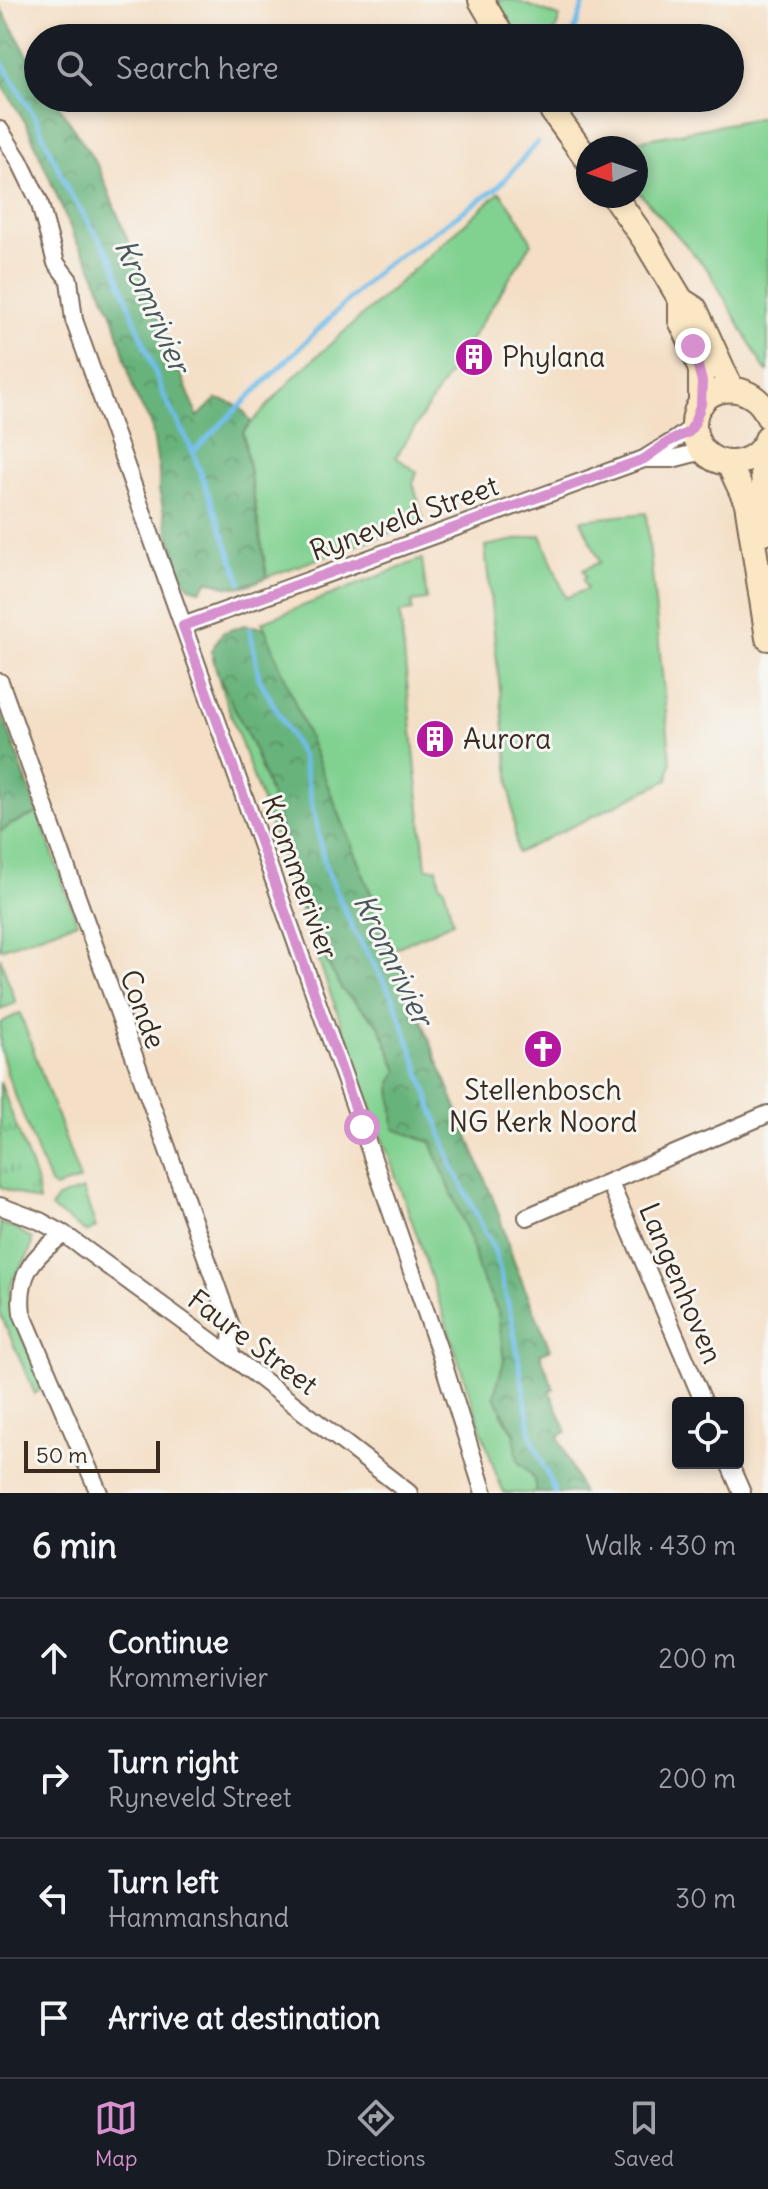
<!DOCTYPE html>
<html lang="en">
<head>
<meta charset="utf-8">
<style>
	body { margin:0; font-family:Delius,sans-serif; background:#242831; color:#f1f3f6 }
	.controls { position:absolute; right:24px; bottom:24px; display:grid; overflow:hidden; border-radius:8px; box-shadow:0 4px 12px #0003 }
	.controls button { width:72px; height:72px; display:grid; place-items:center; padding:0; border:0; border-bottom:2px solid #363941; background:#171b24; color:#f1f3f6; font:40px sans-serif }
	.compass { position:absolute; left:576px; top:136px; width:72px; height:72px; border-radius:50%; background:#171b24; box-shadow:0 4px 12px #0003; rotate:267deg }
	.scale { position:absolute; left:24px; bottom:20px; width:136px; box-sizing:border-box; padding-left:8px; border:4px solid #3b2a1e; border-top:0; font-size:22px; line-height:28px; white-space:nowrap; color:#3b2a1e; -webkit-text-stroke:6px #f6f6f2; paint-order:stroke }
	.stop { position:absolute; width:24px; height:24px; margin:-18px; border:6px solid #d690ce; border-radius:50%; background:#fff }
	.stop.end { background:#d690ce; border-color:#fff; box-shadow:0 2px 8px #0008 }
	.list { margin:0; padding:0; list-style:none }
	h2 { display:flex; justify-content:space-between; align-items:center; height:104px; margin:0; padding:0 32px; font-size:34px }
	h2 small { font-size:26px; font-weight:400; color:#9ea1a6 }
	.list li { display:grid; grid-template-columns:52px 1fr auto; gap:24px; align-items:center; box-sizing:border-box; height:120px; padding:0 32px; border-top:2px solid #363941 }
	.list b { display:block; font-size:30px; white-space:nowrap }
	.list p { margin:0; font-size:26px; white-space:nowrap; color:#9ea1a6 }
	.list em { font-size:26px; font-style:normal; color:#9ea1a6 }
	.icon { flex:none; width:44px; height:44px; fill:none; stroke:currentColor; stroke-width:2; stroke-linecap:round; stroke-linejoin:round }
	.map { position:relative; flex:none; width:768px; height:1493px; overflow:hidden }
	.search { position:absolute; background:#171b24; box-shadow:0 4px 12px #0003; left:24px; right:24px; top:24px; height:88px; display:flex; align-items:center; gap:20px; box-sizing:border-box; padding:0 28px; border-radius:44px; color:#9ea1a6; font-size:30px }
	.sheet { height:584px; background:#171b24 }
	nav { display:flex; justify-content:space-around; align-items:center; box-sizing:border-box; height:112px; border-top:2px solid #363941; background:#171b24; font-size:22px; color:#9ea1a6 }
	nav a { display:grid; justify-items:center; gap:4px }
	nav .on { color:#d690ce }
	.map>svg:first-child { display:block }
</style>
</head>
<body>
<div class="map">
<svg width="768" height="1493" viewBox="0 0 768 1493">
	<defs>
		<pattern id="forest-crowns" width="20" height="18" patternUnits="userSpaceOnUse" patternTransform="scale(2)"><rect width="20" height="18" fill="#68b37b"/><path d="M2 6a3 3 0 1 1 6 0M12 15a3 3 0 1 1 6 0" fill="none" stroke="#579264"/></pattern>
		<pattern id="park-tufts" width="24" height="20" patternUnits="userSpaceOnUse" patternTransform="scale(2)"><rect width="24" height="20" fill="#81d191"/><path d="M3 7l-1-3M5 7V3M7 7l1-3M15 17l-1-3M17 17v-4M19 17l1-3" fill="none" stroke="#6baa76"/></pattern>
	</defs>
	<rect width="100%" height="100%" fill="#f6f6f2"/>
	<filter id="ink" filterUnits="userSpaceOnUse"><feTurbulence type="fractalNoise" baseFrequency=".0125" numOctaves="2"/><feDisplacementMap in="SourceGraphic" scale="16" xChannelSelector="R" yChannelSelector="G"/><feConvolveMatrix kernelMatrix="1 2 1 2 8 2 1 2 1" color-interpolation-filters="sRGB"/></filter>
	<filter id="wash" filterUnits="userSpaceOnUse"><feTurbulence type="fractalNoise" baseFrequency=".006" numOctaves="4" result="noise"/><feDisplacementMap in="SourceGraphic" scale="32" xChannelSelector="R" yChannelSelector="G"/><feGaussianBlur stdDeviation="1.8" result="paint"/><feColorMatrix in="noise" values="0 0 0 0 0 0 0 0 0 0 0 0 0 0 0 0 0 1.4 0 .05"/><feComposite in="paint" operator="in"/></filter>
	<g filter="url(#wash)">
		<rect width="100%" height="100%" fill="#f4dfc6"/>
		<path fill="#81d191" stroke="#5e7e58" stroke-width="2" d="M497,0H514L560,17L556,29L550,38H519Z
			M768,116V372L765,370L709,271L636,189V148H601Z
			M500,192L519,218L532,243L396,457L417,472L413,483L424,521L267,577L243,432L296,375Z
			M646,513L671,763L668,780L517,853L485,546L541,535L566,598L587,589L583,579L586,577L583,570L600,562L581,520Z
			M422,559L427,600L412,602V611L400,613L426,868H437L440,885L444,887L453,922L392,950L262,622Z
			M211,651L219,677L252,744L272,799L289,865L313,935L342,990L379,1025L398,1071L391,1083L392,1095L416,1138L431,1142L471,1241L480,1275L498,1311L504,1361L502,1375L501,1413L514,1433L516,1442L537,1487L536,1493H504L496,1474L420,1244L221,687Z
			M38,813L77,922L0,949V832L12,824Z
			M0,957L16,1003L0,1009Z
			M20,1013L80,1180L55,1188L50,1184L8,1077L0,1047V1023Z
			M83,1190L96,1227L87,1233L51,1208L57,1198Z
			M0,1223L17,1229L32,1239C32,1259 16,1268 11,1285C4,1309 33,1358 43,1382L41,1389L35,1394L0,1313Z"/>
		<path fill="url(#forest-crowns)" stroke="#526e4c" stroke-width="2" d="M0,7L38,73V98H54L99,168L198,417L216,399C233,402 244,407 251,423L243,432L267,577C244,588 232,591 209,580L200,590L189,587L181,574L169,535L159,490V472L151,423L135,395L114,318L89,261L76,241L27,125L0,81Z
			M244,625L265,628L497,1209L514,1262L550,1349L540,1354L554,1389L550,1391L567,1432L558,1436L582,1493H536C538,1479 529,1470 518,1462L514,1433L494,1396L504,1361L498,1311L480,1275L471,1241L431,1142L394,1129L391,1083L398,1071L379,1025L342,990L313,935L289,865L272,799L252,744L219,677L211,651L222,633Z
			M0,707L38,813L12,824L0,832Z"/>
		<path fill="url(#park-tufts)" stroke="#5e7e58" stroke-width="2" d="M0,1082L36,1180L39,1202L0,1187Z"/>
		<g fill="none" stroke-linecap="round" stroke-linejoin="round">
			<path stroke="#70bdea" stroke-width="5" d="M572,38L585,0
				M0,59L36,119L68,190L112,259L164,396L193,452L241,582
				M193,452L381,268L497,188L537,143
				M250,629L259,678L302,757L325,866L353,929L394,999L453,1167L495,1252L513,1325L531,1436L555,1493"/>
		</g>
	</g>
	<g filter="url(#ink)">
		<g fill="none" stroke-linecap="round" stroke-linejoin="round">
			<g stroke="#7c6959" stroke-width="20">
				<path id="street" d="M0,130L19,160L39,201L56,263L69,280L74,320L362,1127L439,1350L484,1493
					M644,459H672L703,451
					M183,626L644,459C658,449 685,437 694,424
					M0,682L232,1329L230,1355
					M610,1183L704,1403
					M0,1206L40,1221L64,1234L230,1355L409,1493
					M527,1217L768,1114
					M64,1234C33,1256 17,1275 22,1313L99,1493
					M729,1463L742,1493"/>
			</g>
			<g stroke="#7c6959" stroke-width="28">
				<path id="secondary" d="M481,0L503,38
					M543,98L588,160
					M614,196L645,240L681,300L695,309L731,388
					M681,300V321L693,346L701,371V404
					M768,416C752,376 693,383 694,426C696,470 753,476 768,437
					M761,451L768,532
					M729,464L747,503L768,638"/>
			</g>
			<use href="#street" stroke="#fff" stroke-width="16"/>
			<use href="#secondary" stroke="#fbe7c3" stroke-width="24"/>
		</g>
	</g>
	<g fill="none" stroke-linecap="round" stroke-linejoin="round" filter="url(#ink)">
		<path stroke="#d690ce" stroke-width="10" d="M362,1127L183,626L644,459L668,442L689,432L694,424L701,404L702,382L693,346"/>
	</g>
	<defs>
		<g id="building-disc" transform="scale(2)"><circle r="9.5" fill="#b5179e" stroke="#f6f6f2"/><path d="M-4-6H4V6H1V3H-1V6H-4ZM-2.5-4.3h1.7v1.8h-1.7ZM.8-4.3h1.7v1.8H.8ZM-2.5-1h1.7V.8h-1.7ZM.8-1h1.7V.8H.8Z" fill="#fff"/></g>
		<g id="church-disc" transform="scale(2)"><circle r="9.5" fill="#b5179e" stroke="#f6f6f2"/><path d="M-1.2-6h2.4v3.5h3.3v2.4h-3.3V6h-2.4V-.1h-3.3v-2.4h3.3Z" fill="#fff"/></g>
	</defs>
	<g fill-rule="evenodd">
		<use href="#building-disc" x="474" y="357"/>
		<use href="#building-disc" x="435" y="739"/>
		<use href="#church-disc" x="543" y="1049"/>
	</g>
	<g text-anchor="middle" stroke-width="6" stroke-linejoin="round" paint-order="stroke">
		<g font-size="28" fill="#3b2a1e" stroke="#f6f6f2" text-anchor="start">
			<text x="502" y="367">Phylana</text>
			<text x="463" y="749">Aurora</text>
			<text x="543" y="1100" text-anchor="middle">Stellenbosch<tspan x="543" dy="32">NG Kerk Noord</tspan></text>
		</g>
		<g font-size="28" fill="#3b2a1e" stroke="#f6f6f2">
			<text transform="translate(404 518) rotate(-20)" y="10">Ryneveld Street</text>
			<text transform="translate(300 877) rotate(70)" y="10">Krommerivier</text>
			<text transform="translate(143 1009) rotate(70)" y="10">Conde</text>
			<text transform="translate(681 1283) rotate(67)" y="10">Langenhoven</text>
			<text transform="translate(253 1342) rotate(37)" y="10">Faure Street</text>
		</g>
		<g font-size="30" font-style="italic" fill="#4b565b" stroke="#f6f6f2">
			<text transform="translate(152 306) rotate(66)" y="10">Kromrivier</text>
			<text transform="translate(393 960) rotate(64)" y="10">Kromrivier</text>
		</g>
	</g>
</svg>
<div class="controls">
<button><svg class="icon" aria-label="locate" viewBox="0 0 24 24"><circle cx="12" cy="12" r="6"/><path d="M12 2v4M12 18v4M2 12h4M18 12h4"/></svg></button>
</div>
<svg class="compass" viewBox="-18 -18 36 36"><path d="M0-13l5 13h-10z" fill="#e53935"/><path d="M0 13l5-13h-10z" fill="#9ea1a6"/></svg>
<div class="scale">50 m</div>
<div class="stop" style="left:362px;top:1127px"></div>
<div class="stop end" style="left:693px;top:346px"></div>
<div class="search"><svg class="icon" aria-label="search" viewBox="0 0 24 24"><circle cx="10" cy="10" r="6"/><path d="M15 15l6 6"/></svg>Search here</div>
</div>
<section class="sheet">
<h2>6 min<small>Walk · 430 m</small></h2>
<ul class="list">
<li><svg class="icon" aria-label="ahead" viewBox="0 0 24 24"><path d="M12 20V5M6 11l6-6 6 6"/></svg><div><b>Continue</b><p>Krommerivier</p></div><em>200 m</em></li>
<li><svg class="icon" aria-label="right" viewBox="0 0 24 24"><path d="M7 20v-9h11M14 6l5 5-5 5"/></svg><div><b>Turn right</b><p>Ryneveld Street</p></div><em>200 m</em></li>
<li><svg class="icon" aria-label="left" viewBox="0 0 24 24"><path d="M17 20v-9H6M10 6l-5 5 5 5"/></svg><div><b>Turn left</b><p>Hammanshand</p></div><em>30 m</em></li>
<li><svg class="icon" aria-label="arrive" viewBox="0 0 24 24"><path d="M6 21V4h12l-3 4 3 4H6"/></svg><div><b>Arrive at destination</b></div></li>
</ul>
</section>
<nav>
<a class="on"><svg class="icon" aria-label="map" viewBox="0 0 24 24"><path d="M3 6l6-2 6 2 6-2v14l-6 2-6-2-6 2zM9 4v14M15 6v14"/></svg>Map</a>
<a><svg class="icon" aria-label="directions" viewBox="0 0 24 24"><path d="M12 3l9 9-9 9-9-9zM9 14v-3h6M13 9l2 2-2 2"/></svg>Directions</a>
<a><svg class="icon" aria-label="saved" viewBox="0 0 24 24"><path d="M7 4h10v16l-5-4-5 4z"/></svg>Saved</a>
</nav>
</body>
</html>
